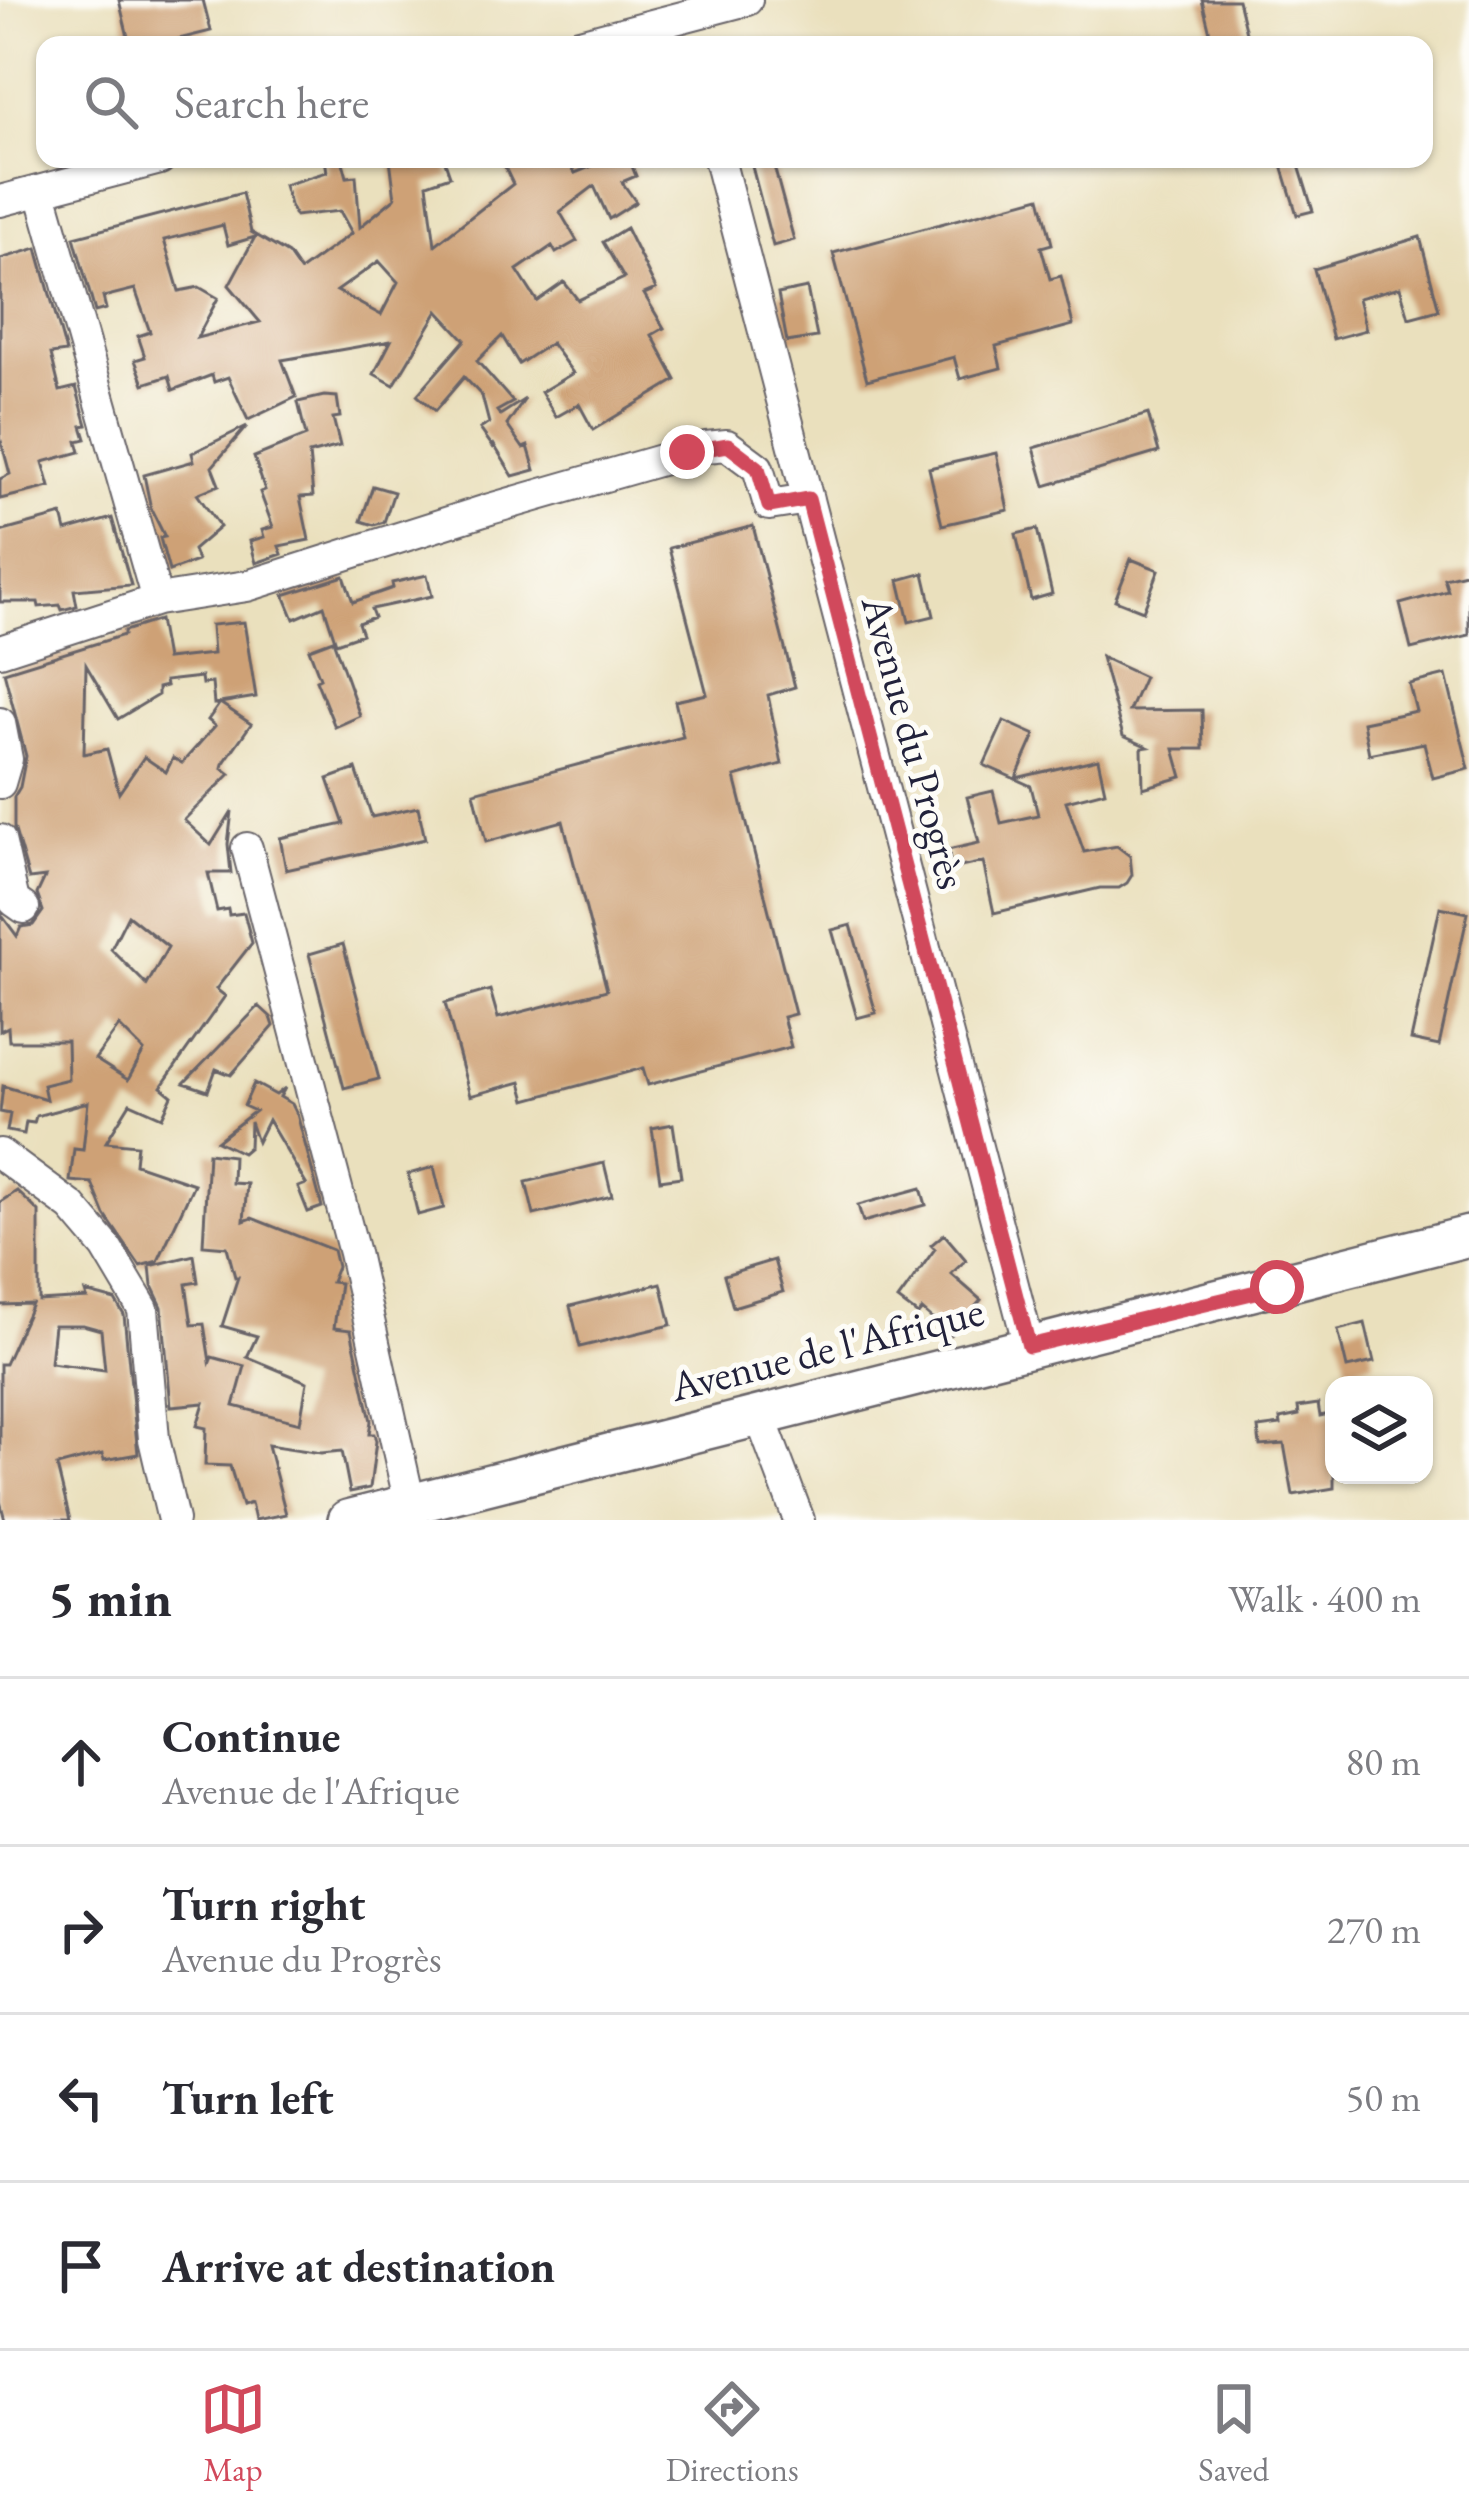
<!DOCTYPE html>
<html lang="en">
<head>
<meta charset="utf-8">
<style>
	body { margin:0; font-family:"EB Garamond",serif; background:#f2f2f3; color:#2b2b33 }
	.controls { position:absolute; right:36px; bottom:36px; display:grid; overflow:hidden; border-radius:24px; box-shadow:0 3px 9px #0004 }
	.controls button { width:108px; height:108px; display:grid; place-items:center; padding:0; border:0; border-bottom:3px solid #e1e1e2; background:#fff; color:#2b2b33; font:60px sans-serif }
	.stop { position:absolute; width:36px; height:36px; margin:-27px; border:9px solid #d1495b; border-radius:50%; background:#fff }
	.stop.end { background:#d1495b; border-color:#fff; box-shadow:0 3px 12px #0008 }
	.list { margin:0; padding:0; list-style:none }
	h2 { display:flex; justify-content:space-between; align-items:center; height:156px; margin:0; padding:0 48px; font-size:51px }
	h2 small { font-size:39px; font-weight:400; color:#7c7c81 }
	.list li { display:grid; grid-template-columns:78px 1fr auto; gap:36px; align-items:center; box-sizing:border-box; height:168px; padding:0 48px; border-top:3px solid #e1e1e2 }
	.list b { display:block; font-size:45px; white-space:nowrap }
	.list p { margin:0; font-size:39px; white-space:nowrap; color:#7c7c81 }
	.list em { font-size:39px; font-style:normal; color:#7c7c81 }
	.icon { flex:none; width:66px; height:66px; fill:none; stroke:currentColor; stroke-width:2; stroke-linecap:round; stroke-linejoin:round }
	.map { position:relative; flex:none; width:1469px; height:1520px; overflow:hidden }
	.search { position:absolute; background:#fff; box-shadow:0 3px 9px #0004; left:36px; right:36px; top:36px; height:132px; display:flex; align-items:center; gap:30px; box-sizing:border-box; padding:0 42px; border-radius:24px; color:#7c7c81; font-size:45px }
	.sheet { height:828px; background:#fff }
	nav { display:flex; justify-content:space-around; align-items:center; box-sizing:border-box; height:168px; border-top:3px solid #e1e1e2; background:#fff; font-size:33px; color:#7c7c81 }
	nav a { display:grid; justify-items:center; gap:6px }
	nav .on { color:#d1495b }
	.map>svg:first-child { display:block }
</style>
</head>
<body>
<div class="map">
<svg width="1469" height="1520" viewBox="0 0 1469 1520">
	<rect width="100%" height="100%" fill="#fdfcf7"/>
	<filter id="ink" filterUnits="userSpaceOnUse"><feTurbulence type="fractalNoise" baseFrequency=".00833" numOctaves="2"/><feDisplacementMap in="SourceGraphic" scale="24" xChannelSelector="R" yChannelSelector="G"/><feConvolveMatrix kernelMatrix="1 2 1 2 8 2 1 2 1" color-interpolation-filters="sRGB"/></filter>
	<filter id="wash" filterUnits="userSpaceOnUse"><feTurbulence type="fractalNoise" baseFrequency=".004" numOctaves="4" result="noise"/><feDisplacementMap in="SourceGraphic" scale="48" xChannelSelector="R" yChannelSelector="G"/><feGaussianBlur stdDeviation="2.7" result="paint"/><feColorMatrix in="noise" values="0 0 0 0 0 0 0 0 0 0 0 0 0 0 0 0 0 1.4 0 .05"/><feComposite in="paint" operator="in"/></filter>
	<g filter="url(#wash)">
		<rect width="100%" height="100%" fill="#eae0bd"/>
		<g id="blocks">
			<path fill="#cea176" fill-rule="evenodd" d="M119,0H203L211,31L155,45H130Z
				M1202,0H1238L1249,45H1213Z
				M325,159H342L347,177L356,176L360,227L395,198L390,159H444L450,176L427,184L435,245L513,184L501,159H567L575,173L609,159H629L636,176L622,182L636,202L609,219L594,186L560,212L577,241L556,253L552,246L517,270L537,301L564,282L578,300L624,278L603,242L626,228L656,289L644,294L664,328L652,335L676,380L593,430L579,404L556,417L541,392L573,373L551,343L519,364L502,336L477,361L513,402L497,411L500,415L525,399L507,425L523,448L528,446L535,470L513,476L494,445L493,447L480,429L489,423L482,396L464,377L435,411L417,395L465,340L438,311L394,385L374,374L391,341L282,360L296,397L248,420L228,377L214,382L212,375L173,390L169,376L144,384L135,360L145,357L138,336L150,332L135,289L103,297L106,309L95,312L74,237L242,193L251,232L288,254L300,271L352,233L340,211L295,216L290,205L284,185L327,172ZM223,225L228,245L255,237L229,285L260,322L197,338L218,298L199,287L179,291L164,240ZM379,261L398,282L381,315L337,291Z
				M750,159H772L794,240L773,246Z
				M1280,159H1297L1313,211L1297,215Z
				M1040,197L1052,244L1041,247L1050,279L1061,276L1073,325L996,346L1001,368L960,379L954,357L867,380L833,253Z
				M1420,237L1439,310L1409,318L1400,287L1358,298L1366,330L1333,339L1314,269Z
				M37,248L66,352L51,354L60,391L76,387L87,425L82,426L86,439L77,441L80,452L43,462L50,487L0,499V479L10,474L0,437V259Z
				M807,288L817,337L787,342L778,294Z
				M324,396L337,397L340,417L333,418L340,446L309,454L313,496L300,497L309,540L279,546L282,554L256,563L250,541L264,537L262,530L273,527L260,492L265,490L254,457L306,436L298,402Z
				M1148,414L1159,452L1045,486L1034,448Z
				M247,426L212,467L219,485L197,494L220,527L193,550L197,561L169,571L160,538L165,537L151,509L144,475L194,461L192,453Z
				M996,453L1008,510L942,525L929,468Z
				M373,486L394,492L384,522L374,525L361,521Z
				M62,515L66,531L112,518L131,585L74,590L77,606L62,610L60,605L39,607L38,602H0V532Z
				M753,526L795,687L768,695L782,764L735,777L795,1014L783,1017L791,1047L648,1085L643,1068L526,1100L521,1082L470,1096L445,1003L490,990L498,1018L607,990L563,821L486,842L474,792L683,737L675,701L707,694L669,548Z
				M1037,529L1052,594L1031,600L1016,534Z
				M1131,559L1159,570L1143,611L1115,600Z
				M1469,572V635L1411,649L1400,604L1448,591L1444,578Z
				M924,573L934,616L909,622L899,580Z
				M427,575L432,596L371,609L374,617L358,623L362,634L336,643L324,606L294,619L284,595L344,576L353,602L393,588L392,583Z
				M159,620L166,659L213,654L211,625L244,622L256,697L214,704L212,683L202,684L201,677L165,681L166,686L158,688V695L118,719L86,665L84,754L107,749L119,793L144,757L166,772L173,758L182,763L215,726L208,720L220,703L251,724L223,764L222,768L230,774L184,820L211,845L232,811L228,844L231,873H208L217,911L228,909L229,915L244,913L252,943L216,989L225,996L161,1087L172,1096L162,1117L130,1103L106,1142L137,1145L135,1164L194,1184L158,1261L140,1266L105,1215L92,1183L70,1181L74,1149L83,1150L88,1102L36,1116L34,1123L26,1122L24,1134L7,1131L10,1114L0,1112L3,1086L46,1099L43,1085L68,1079L67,1041H9L8,1027L0,1031V913L17,936L21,927L33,925L43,911L37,894L45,877L29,879L14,827V797L20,787L26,756L4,672L124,635V631ZM128,915L168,947L147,985L111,949ZM119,1026L144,1051L128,1080L95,1059Z
				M333,640L360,716L335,727L316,680L320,678L309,649Z
				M1101,657L1144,677L1129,711L1202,710L1203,749H1174L1182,777L1143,788L1142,748L1148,747L1123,736Z
				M1446,675L1469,769L1433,778L1424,743L1369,754L1363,722L1416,711L1409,684Z
				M1004,721L1035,735L1016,778L1098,759L1105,791L1066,801L1084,852L1117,846L1130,856L1132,875L1127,883L1119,888H1100L994,913L983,862L952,869L948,850L979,843L967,797L993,791L1001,823L1038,815L1031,786L984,765Z
				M356,769L372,817L418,807L425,839L286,870L280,838L344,824L328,779Z
				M1440,907L1468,913L1439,1046L1411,1040Z
				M851,925L876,1013L857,1018L832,930Z
				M343,944L379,1079L344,1088L309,954Z
				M259,1006L271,1017L274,1026L231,1075L216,1069L208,1091L184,1083Z
				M254,1083L276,1095L285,1088L280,1097L292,1104L297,1114L322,1207L308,1212L298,1187L306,1184L268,1120L257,1142L250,1122L249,1147L242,1153L217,1141L255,1111L244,1106Z
				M673,1124L681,1177L660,1180L652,1128Z
				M208,1153L233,1156L232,1183L247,1184L244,1221L252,1218L333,1250L337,1267L331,1282L340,1283L334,1328L351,1330L371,1421L369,1434H374L376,1441L370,1488L350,1492L342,1451L321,1453L268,1445L286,1514L255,1520L251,1503L242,1506L230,1466L205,1465L206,1428L197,1426L204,1403L171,1406L162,1307L152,1286L150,1266L194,1255L198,1282L186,1284L192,1325L204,1324L210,1362L212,1357L245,1366L234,1406L300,1423L307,1382L247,1357L257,1336L222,1326L238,1277H235L227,1247L203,1245Z
				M604,1163L612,1196L534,1215L526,1182Z
				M434,1167L444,1208L418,1215L408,1174Z
				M921,1188L926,1205L863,1222L858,1205Z
				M17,1191L39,1212V1301L87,1298L85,1292L115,1300L124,1315L138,1454L104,1460L102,1454L57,1466L70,1520H5L0,1501V1364H5L32,1304L0,1305V1202ZM54,1325H83L101,1330L105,1370L50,1363Z
				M944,1234L966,1260L951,1274L981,1300L951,1335L922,1310L918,1315L898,1300L935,1249L931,1245Z
				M774,1260L783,1292L733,1307L724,1275Z
				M661,1283L671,1325L580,1347L570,1306Z
				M1365,1323L1374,1362L1347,1368L1338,1330Z
				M1318,1404L1320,1416L1334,1413V1488L1293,1495L1284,1444L1260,1446L1258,1428L1281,1425L1280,1419L1299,1415L1298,1407Z"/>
		</g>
	</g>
	<g filter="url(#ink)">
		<use href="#blocks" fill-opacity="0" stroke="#686468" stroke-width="3"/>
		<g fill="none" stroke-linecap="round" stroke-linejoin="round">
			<g stroke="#686468" stroke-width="34">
				<path id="minor" d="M576,45L747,0
					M719,159L1029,1346
					M41,192L157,600
					M0,201L160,159
					M0,651L157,600L247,586L490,509L706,447L727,445L758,468L769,505L808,499
					M0,723L7,759L0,783
					M0,840L14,901L24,908
					M247,848L354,1253L410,1504
					M0,1154L72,1207L106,1247L143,1309L154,1439L173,1520
					M759,1414L799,1520"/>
			</g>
			<g stroke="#686468" stroke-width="44">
				<path id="major" d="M348,1520L1469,1236"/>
			</g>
			<use href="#minor" stroke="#fff" stroke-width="30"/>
			<use href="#major" stroke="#fff" stroke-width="39"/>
		</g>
	</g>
	<g fill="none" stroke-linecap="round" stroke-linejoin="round" filter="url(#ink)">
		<path stroke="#d1495b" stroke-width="15" d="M687,452L728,445L758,468L769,506L808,499L1029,1346L1277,1287"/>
	</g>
	<g text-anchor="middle" stroke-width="10" stroke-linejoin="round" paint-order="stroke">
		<g font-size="42" fill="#22223b" stroke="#fdfcf7">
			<text transform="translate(915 742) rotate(75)" y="15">Avenue du Progrès</text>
			<text transform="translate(827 1348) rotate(-14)" y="15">Avenue de l'Afrique</text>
		</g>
	</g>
</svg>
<div class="controls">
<button><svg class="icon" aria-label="layers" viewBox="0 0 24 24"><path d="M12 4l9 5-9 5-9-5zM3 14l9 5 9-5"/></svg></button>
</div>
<div class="stop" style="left:1277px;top:1287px"></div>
<div class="stop end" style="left:687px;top:452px"></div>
<div class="search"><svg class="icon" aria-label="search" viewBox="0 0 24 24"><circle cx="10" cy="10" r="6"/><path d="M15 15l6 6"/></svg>Search here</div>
</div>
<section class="sheet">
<h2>5 min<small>Walk · 400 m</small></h2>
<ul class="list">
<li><svg class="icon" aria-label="ahead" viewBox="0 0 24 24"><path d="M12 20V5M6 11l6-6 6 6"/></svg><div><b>Continue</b><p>Avenue de l'Afrique</p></div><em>80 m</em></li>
<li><svg class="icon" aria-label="right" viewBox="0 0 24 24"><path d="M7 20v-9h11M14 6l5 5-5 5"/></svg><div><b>Turn right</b><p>Avenue du Progrès</p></div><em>270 m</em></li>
<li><svg class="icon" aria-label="left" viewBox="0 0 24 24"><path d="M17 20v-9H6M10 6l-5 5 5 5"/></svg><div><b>Turn left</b></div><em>50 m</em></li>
<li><svg class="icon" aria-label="arrive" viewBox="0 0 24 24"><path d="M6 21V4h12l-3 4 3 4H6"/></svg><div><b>Arrive at destination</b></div></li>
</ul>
</section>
<nav>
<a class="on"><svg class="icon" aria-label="map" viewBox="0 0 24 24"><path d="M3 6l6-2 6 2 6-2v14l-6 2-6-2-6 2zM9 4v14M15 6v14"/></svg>Map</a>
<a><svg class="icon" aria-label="directions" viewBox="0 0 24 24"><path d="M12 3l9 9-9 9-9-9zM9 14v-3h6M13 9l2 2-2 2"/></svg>Directions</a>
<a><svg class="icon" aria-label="saved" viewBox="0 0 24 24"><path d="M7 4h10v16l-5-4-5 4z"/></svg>Saved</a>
</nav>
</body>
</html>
